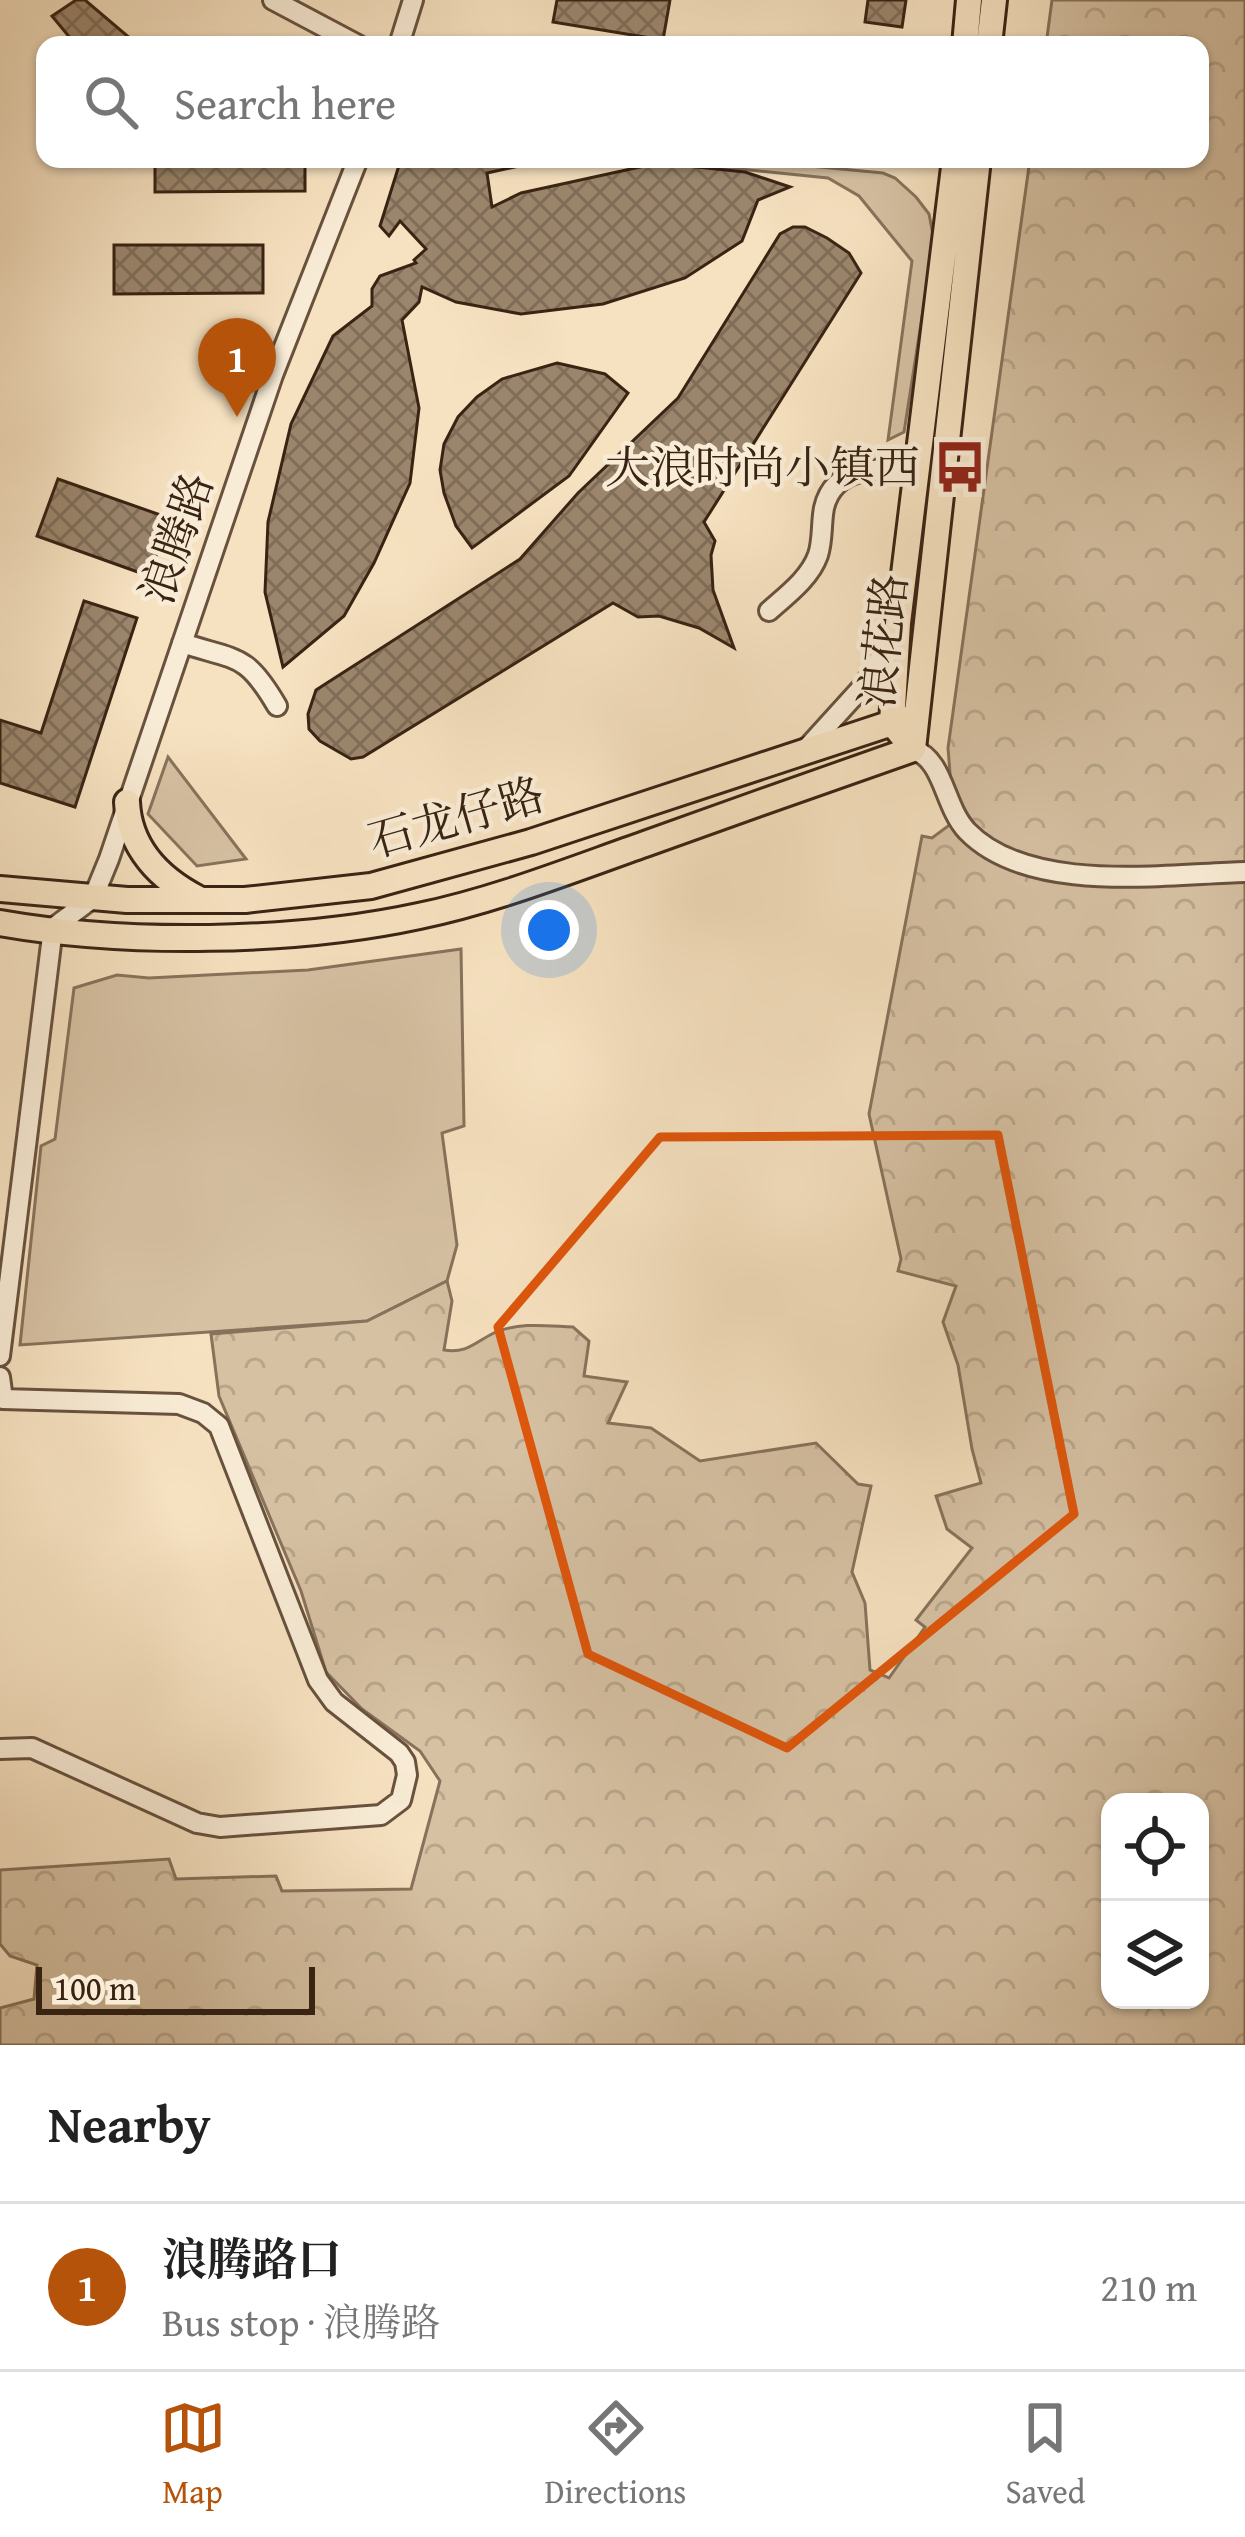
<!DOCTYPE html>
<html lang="en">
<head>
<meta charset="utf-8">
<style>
	body { margin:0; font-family:"Gentium Book Plus","Noto Serif SC",serif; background:#f2f2f2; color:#222 }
	.controls { position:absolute; right:36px; bottom:36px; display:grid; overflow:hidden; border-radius:24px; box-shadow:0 3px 9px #0004 }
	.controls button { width:108px; height:108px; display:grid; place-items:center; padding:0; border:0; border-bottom:3px solid #e0e0e0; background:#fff; color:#222; font:60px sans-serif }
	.scale { position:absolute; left:36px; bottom:30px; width:279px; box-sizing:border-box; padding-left:12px; border:6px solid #392313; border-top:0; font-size:33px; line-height:42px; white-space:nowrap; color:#392313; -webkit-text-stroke:9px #f9ecd6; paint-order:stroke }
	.you { position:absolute; left:549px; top:930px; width:42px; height:42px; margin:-30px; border:9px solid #fff; border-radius:50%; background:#1a73e8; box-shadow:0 0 0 18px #1a73e833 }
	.badge { display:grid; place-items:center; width:78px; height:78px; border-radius:50%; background:#b45309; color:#fff; font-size:39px; font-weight:700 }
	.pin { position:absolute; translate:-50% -99px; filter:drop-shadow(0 3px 6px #0008) }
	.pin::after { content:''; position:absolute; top:63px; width:42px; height:36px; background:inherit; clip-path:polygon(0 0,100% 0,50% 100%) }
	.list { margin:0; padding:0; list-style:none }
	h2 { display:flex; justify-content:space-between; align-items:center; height:156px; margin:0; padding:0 48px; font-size:51px }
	h2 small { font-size:39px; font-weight:400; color:#767676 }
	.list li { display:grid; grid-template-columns:78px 1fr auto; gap:36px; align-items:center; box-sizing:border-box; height:168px; padding:0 48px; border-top:3px solid #e0e0e0 }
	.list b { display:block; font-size:45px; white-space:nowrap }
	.list p { margin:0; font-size:39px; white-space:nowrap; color:#767676 }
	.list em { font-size:39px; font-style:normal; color:#767676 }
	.icon { flex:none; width:66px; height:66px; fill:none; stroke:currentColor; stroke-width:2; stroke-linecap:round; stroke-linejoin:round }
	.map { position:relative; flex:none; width:1245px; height:2045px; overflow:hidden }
	.search { position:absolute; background:#fff; box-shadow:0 3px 9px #0004; left:36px; right:36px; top:36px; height:132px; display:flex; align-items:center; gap:30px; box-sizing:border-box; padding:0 42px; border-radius:24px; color:#767676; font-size:45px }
	.sheet { height:324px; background:#fff }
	nav { display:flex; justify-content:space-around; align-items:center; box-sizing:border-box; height:168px; border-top:3px solid #e0e0e0; background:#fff; font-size:33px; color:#767676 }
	nav a { display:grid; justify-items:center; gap:6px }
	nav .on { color:#b45309 }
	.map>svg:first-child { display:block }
</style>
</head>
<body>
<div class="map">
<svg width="1245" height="2045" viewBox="0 0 1245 2045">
	<defs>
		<pattern id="forest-crowns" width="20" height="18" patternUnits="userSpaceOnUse" patternTransform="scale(3)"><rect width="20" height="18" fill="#d6c1a3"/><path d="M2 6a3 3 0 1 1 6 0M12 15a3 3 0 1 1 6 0" fill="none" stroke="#b8a68b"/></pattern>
		<pattern id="building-cross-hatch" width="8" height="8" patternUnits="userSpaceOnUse" patternTransform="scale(3)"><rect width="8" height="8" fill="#9b866d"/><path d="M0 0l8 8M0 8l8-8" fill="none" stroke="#7f6d58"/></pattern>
	</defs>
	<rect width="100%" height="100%" fill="#f6e1c0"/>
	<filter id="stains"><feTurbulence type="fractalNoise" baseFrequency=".00167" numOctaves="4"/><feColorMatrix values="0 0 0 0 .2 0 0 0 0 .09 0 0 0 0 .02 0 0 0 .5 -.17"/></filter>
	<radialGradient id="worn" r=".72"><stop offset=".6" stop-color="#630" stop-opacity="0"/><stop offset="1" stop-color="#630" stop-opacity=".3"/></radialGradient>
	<path fill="#d6c1a3" stroke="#88725b" stroke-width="3" d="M641,159H735L883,173L895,178L916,197L929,214L934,240L904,432L888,440L912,261L859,196L828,178Z
		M168,757L246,859L197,866L148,814Z
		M461,949L464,1126L442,1133L457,1245L447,1281L367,1321L20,1345L41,1146L55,1139L74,988L117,975L149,978L308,970Z"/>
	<path fill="url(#forest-crowns)" stroke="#88725b" stroke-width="3" fill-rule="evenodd" d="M1052,0H1245V2045H0V2008L34,1999L37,1965L10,1956L0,1944V1870L169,1859L176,1879L276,1876L282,1891L411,1889L440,1781L420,1751L362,1709L326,1672L301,1591L219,1396L211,1334L367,1321L447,1281L452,1301L444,1350C468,1354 476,1341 496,1332C521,1322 547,1326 573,1327L589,1341L584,1376L627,1382L608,1423L651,1428L700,1461L816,1443L858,1484L871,1486L852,1572L865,1603L870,1670L889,1678L925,1627L916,1620L972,1548L947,1529L936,1496L981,1483L972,1449L958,1365L943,1322L956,1286L898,1271L901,1259L869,1114L922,836L932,838L963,815L951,785L948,748L1030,159H1200V45H1046ZM1110,1802H1200V2000H1110Z"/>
	<path fill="url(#building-cross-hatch)" stroke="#392313" stroke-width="3" d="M76,0H85L138,45H76L52,16Z
		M557,0H670L663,40L553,22Z
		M868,0H906L902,27L865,22Z
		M155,159H305V191L155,192Z
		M401,159H518L519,166L487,173L492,207L521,193L658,163L745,172L790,187L758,200L742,241L685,278L603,304L521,314L456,302L422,287L419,302L402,320L419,408L410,483L374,563L344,616L283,667L265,592L268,522L291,424L333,336L372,306V289L380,276L416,263L414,260L426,249L400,221L389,236L380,226Z
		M793,227H805L827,238L849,253L861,273L704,522L715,541L711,555L713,590L734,648L699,628L659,616L638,617L613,603L363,757L351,759L320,741L309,729L308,714L316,690L520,559L578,493L678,398L780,234Z
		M114,245H263V293L114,294Z
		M557,363L605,374L628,393L569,476L472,548L456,526L444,493L440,470L444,444L458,417L477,397L502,379Z
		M58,479L169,518L149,576L37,536Z
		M84,601L137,618L75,807L0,783V720L41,733Z"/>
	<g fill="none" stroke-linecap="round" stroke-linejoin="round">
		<g stroke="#68523e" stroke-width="24">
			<path id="minor" d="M273,0L358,45
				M399,45L413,0
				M769,611C787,595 810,578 818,555C823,540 821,523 824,508C834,464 882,468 918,471
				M182,643C238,661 246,653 277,706
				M806,749L865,684L894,633
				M913,749C945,761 943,805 967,831C1029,895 1165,874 1245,872
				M0,1356L53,928L93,898L109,859L273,375L358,159
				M0,1377L3,1399L179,1404L203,1413L219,1426L318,1680L334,1702L399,1753L405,1762L407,1775L401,1800L381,1815L220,1827L197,1823L32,1748L0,1749"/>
		</g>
		<g stroke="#392313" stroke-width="30">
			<path id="major" d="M965,45L969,0
				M989,45L994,0
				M955,159L898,623L892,723L913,749L978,159
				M127,802C129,848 160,879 199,899
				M0,889L127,900H245L371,886L531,842L904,719
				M0,923C125,945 294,943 419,916C496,900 571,870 645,844C734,812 824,780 913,749"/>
		</g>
		<use href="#minor" stroke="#f9ecd6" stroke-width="18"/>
		<use href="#major" stroke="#f6e1c0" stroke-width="24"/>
	</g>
	<path fill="none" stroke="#df560c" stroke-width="9" stroke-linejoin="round" d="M998,1135L1074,1514L787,1748L588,1654L498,1327L660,1137Z"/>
	<defs>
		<g id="bus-bare" transform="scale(4.14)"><path d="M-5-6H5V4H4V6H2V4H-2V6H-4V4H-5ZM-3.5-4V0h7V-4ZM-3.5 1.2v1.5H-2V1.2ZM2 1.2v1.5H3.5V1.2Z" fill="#8f2418" stroke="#f9ecd6" stroke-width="2.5" paint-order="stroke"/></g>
	</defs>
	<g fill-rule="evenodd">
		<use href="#bus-bare" x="960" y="467"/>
	</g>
	<g text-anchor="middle" stroke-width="9" stroke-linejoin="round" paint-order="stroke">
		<g font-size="45" fill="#392313" stroke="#f9ecd6" text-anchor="end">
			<text x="920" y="483">大浪时尚小镇西</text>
		</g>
		<g font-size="45" fill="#392313" stroke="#f9ecd6">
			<text transform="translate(176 538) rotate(-71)" y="16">浪腾路</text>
			<text transform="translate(883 641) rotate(-84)" y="16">浪花路</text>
			<text transform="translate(456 817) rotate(-16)" y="16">石龙仔路</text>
		</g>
	</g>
	<rect width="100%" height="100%" filter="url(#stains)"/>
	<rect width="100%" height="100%" fill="url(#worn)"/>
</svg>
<div class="controls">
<button><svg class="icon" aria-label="locate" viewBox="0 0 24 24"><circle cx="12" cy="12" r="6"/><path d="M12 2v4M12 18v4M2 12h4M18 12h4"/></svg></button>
<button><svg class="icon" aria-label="layers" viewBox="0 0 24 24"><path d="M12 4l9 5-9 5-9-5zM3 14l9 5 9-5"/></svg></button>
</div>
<div class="scale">100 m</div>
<div class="you"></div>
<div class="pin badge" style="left:237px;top:417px">1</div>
<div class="search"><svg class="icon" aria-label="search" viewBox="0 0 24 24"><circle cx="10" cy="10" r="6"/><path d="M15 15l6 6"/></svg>Search here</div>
</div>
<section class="sheet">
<h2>Nearby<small></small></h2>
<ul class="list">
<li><span class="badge">1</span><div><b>浪腾路口</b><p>Bus stop · 浪腾路</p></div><em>210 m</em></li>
</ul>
</section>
<nav>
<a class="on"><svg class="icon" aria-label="map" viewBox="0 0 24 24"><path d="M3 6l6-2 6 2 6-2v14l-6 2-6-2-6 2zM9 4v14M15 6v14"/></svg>Map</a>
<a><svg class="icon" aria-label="directions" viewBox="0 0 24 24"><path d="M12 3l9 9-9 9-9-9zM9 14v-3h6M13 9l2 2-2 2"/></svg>Directions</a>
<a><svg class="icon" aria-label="saved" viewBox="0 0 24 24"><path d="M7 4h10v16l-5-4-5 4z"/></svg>Saved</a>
</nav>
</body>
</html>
